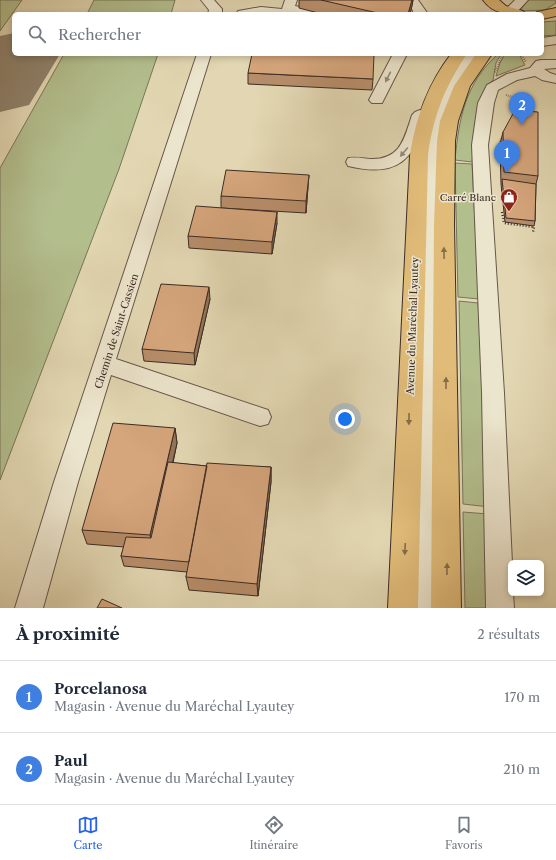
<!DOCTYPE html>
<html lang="fr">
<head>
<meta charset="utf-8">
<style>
	body { margin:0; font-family:"Libre Caslon Text",serif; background:#f2f2f3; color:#1f2937 }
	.controls { position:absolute; right:12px; bottom:12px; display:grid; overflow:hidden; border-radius:6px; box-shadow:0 2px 6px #0003 }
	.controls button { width:36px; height:36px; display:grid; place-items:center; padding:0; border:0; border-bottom:1px solid #e0e1e3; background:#fff; color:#1f2937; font:20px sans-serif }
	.you { position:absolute; left:345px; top:419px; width:14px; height:14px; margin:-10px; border:3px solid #fff; border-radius:50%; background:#1a73e8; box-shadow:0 0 0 6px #1a73e833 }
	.badge { display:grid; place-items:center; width:26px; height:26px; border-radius:50%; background:#2563eb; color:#fff; font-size:13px; font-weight:700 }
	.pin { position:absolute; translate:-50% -33px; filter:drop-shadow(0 1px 2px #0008) }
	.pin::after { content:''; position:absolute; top:21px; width:14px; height:12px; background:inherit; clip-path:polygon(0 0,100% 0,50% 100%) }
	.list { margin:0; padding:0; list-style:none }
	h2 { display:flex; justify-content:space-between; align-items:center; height:52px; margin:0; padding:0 16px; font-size:17px }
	h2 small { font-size:13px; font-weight:400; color:#747a83 }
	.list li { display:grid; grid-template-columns:26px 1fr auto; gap:12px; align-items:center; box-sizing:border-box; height:72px; padding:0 16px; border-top:1px solid #e0e1e3 }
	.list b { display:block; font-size:15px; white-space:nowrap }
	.list p { margin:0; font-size:13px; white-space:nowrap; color:#747a83 }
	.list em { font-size:13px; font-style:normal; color:#747a83 }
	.icon { flex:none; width:22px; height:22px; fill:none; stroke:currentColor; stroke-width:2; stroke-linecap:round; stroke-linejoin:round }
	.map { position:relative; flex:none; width:556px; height:608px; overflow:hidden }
	.search { position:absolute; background:#fff; box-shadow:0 2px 6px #0003; left:12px; right:12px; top:12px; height:44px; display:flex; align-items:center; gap:10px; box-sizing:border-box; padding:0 14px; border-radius:6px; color:#747a83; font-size:15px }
	.sheet { height:196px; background:#fff }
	nav { display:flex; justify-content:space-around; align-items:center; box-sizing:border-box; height:56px; border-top:1px solid #e0e1e3; background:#fff; font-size:11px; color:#747a83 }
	nav a { display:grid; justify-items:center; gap:2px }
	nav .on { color:#2563eb }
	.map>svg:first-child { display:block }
</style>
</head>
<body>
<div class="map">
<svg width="556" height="608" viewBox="0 0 556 608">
	<rect width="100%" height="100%" fill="#e2d7b2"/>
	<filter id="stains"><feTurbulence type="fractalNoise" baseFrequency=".005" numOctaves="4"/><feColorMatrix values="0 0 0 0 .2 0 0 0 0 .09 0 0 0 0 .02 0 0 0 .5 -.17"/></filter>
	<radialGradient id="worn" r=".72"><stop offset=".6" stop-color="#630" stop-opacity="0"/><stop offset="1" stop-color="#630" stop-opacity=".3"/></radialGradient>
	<path fill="#b3be8d" stroke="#78755a" d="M0,0H22L0,31Z
		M94,0H175L171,14H87Z
		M528,0H555L556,3L545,10L520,11Z
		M556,21V35L542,36V22Z
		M64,54H158L119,169L0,480V168Z
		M498,54H501L496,63L493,80L484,91L475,131L472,162L455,160C459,118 465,84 498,54Z
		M505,54H519L525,65L496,76L500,63Z
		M455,163L472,164L479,299L458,297Z
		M459,301L478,303L490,507L463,504Z
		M463,512L488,514L493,608H465Z"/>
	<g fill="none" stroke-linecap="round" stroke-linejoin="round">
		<path fill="#8f826c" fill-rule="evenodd" d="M14,33V54H60L29,105L0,112V36Z"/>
		<g stroke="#665749" stroke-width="2">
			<path id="minor" d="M201,0H214L222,9V14H208L209,10Z
				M285,0H297L295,6L319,11L321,14H236L238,11L261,7L282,9Z
				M403,0H418L428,14H414L411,6Z
				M515,0H528L515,14H501Z
				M556,36V44L542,46V38Z
				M197,54H211L116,359L268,410L271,417L268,424L260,426L111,375L78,482L43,608H15L54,482Z
				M393,54H407L382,103H372L369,100Z
				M465,54H479C458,84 447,108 440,145L439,478L436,608H408L415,478L424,145C431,111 443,81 465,54Z
				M541,60H556V68L544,69L550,73L556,75V83L542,80L535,76L517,80L498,90L494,103L488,145L504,393L512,563L511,593H513L514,608H486L482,393L472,145L478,103L487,85L507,74L530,68L536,61Z
				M420,110L425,112L428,115C414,160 398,178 348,166L346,162L348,158C356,157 362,158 370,159C400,160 404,140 412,115L415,112Z"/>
		</g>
		<g stroke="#3c2c26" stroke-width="2">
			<path id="major" d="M483,0H499L506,6L523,11L525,14C508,14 494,15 483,0Z
				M556,8V16L542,19V14H536L537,12Z
				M451,54H467C445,86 433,117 428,155L418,608H388L410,155C416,117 428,84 451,54Z
				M476,54H492L470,86L458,121L455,141L454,224L461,608H431L434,224L437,141L440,121L454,86Z"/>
		</g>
		<path stroke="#3c2c26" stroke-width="2" stroke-dasharray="0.5 1.5" stroke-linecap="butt" d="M521,54L526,62
			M495,72L503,54
			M506,95L515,98V113
			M498,154L499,144L502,137"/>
		<path stroke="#3c2c26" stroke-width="2.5" stroke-dasharray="1 2" stroke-linecap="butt" d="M498,157V153
			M502,212L504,223L534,227L533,232"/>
		<use href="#minor" fill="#ece5cd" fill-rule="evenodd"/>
		<use href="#major" fill="#e1bc79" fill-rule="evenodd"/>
	</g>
	<path fill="#b78e6a" stroke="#3c2c26" d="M299,0H413L410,14H322L299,8Z
		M248,73L373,79L372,90L248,84Z
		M503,132L538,176L536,184L535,221L534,226L505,222L501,184L500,144Z
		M308,187L306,213L221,208V196Z
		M277,223L272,254L189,248L188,236Z
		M210,299L195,365L144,361L142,349Z
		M175,428L177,443L173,463L207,466L271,467V482L258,596L189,590L186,577L187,572L124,566L121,556L124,547L87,544L82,530Z"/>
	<path fill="#957456" stroke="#3c2c26" d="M412,0H413L412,6L410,14H408Z
		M309,175L308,187L306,213V201Z
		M277,212V223L272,254V242Z
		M209,287L210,299L195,365L194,353Z
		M175,428L177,443L153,549L150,535Z
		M271,467V482L258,596L257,584Z"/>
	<path fill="#d5a57b" stroke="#3c2c26" d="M321,0H412L408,14H382Z
		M252,54H374L373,79L248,73Z
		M515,110L538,112V176L504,172L503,132Z
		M226,170L309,175L306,201L221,196Z
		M502,179L536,184L535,221L506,218Z
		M196,206L277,212L272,242L188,236Z
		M161,284L209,287L194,353L142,349Z
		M113,423L175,428L150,535L82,530Z
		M168,462L207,466L189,562L121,556L126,537L151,538Z
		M207,463L271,467L257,584L186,577Z
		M102,599L122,608H97Z"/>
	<defs><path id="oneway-solid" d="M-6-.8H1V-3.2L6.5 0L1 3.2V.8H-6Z"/></defs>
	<g fill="#94887a">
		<use href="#oneway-solid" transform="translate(388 77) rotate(116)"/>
		<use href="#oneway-solid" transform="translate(404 152) rotate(130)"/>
	</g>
	<g fill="#866d4b">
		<use href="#oneway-solid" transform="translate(444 253) rotate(-91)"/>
		<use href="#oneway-solid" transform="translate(446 383) rotate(-90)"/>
		<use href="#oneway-solid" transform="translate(409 419) rotate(91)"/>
		<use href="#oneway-solid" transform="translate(405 549) rotate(93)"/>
		<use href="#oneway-solid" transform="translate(447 569) rotate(-89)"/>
	</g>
	<defs>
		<g id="shop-pin" transform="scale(0.9)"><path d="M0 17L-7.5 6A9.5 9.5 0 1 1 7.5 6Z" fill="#8f2418" stroke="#ece5cd"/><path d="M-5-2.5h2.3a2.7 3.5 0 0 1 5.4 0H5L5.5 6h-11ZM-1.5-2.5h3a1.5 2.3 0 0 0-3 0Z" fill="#fff"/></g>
	</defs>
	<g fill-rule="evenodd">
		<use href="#shop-pin" x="509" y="197"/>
	</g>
	<g text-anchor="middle" stroke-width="3" stroke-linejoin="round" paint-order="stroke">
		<g font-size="10" fill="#3c2c26" stroke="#ece5cd" text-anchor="end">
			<text x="496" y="201">Carré Blanc</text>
		</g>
		<g font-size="10" fill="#3c2c26" stroke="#ece5cd">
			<text transform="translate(412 326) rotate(-88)" y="4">Avenue du Maréchal Lyautey</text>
			<text transform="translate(116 331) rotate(-72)" y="4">Chemin de Saint-Cassien</text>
		</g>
	</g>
	<rect width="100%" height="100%" filter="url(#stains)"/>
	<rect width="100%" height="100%" fill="url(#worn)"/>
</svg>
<div class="controls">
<button><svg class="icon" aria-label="layers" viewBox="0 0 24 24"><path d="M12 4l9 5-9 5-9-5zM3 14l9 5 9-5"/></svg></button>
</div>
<div class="you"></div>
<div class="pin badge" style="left:507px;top:173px;background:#3f7fe0">1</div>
<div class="pin badge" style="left:522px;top:125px;background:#3f7fe0">2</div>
<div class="search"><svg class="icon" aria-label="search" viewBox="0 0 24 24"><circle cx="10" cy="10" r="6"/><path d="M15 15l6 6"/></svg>Rechercher</div>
</div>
<section class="sheet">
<h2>À proximité<small>2 résultats</small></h2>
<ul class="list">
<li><span class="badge" style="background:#3f7fe0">1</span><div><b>Porcelanosa</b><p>Magasin · Avenue du Maréchal Lyautey</p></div><em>170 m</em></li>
<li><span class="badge" style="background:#3f7fe0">2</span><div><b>Paul</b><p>Magasin · Avenue du Maréchal Lyautey</p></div><em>210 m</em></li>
</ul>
</section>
<nav>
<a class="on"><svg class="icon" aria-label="map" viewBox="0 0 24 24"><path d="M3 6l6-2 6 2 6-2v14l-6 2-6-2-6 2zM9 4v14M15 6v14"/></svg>Carte</a>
<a><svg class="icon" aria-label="directions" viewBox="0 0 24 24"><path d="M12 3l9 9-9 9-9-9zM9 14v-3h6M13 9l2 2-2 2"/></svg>Itinéraire</a>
<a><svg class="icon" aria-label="saved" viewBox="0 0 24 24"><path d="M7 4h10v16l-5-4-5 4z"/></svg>Favoris</a>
</nav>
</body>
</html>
